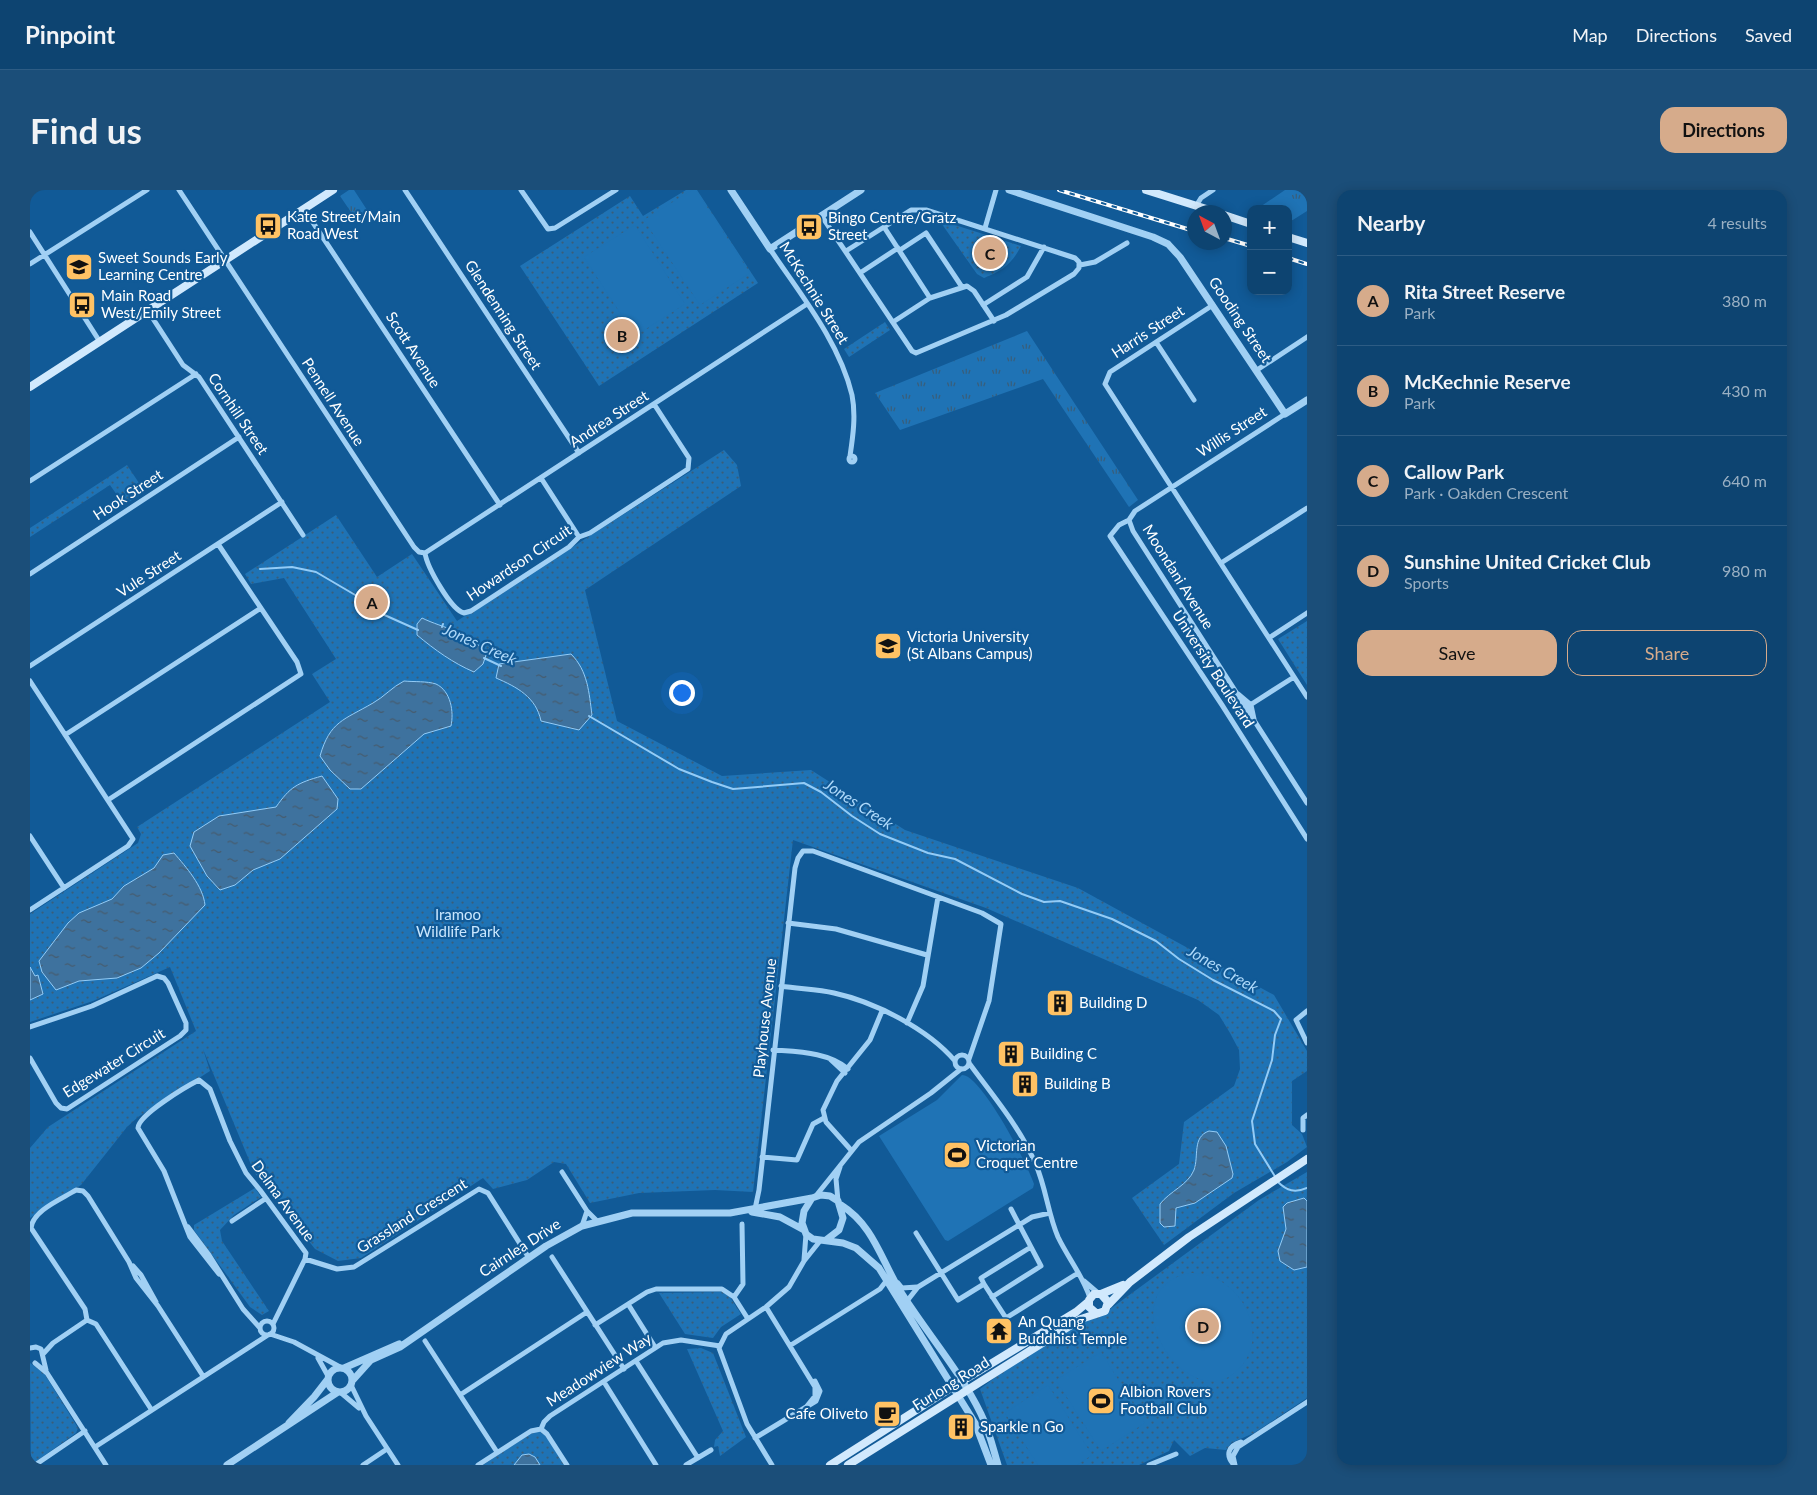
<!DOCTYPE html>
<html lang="en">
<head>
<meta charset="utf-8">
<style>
	body { margin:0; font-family:Lato,sans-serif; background:#1b4e79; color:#f1f3f6 }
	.controls { position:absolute; right:15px; top:15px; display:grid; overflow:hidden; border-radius:10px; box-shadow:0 2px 12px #0003 }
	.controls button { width:45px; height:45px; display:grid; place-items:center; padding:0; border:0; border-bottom:1px solid #2d5c84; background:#0d4471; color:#f1f3f6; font:25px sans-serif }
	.compass { position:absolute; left:1157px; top:15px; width:45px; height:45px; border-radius:50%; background:#0d4471; box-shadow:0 2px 12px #0003; rotate:319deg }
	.you { position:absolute; left:651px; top:502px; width:18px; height:18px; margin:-12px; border:4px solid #fff; border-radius:50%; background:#1a73e8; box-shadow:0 0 0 8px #1a73e833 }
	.badge { display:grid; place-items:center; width:32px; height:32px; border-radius:50%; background:#d6ab8b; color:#111; font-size:16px; font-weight:700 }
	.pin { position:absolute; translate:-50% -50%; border:2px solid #fff; box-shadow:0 1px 5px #0006 }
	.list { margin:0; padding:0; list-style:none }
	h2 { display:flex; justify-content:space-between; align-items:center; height:65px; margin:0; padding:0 20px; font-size:21px }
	h2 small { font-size:16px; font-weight:400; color:#9ab0c3 }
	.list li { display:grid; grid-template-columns:32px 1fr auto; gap:15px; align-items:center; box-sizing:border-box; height:90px; padding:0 20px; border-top:1px solid #2d5c84 }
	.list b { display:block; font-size:19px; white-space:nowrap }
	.list p { margin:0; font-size:16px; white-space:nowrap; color:#9ab0c3 }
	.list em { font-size:16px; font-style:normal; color:#9ab0c3 }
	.actions { display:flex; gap:10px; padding:15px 20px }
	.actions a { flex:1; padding:11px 0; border:1px solid #d6ab8b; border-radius:15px; text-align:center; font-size:18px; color:#d6ab8b }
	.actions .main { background:#d6ab8b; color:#111 }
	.map { position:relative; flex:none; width:1277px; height:1275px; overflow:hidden; border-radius:15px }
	header { display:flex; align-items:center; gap:30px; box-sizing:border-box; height:70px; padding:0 25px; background:#0d4471; border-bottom:1px solid #2d5c84 }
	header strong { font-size:24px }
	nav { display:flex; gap:28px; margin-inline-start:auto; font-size:18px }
	.intro { display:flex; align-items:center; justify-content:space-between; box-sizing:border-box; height:120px; padding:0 30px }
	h1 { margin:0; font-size:35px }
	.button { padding:12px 22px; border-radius:15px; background:#d6ab8b; color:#111; font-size:18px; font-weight:700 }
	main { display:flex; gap:30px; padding:0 30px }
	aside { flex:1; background:#0d4471; border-radius:15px; box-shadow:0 2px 12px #0003 }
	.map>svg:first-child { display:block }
</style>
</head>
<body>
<header>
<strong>Pinpoint</strong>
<nav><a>Map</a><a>Directions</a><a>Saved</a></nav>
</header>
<div class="intro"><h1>Find us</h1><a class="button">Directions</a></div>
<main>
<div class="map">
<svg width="1277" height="1275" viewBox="0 0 1277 1275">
	<defs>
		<pattern id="grass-tufts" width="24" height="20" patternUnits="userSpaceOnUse" patternTransform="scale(1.25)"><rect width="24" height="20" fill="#1f73b5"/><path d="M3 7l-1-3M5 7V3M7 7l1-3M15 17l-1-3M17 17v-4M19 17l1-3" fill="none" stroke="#385e7b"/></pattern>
		<pattern id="park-dots" width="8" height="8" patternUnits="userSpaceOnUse" patternTransform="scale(1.25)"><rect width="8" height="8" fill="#1f73b5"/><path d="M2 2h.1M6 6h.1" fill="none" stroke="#385e7b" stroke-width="1.8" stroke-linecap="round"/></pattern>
		<pattern id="water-ripples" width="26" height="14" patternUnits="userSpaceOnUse" patternTransform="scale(1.25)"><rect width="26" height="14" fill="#3e729e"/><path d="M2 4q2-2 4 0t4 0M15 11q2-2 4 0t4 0" fill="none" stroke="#465b6d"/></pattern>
	</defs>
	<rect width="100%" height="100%" fill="#115a97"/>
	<path fill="url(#grass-tufts)" d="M319,0H324L339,23L327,31L310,6Z
		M1255,0H1277V21L1258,33V19H1227Z
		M997,141L1108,310L1099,317L1013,189L870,240L845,203Z"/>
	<path fill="url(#park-dots)" d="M656,0H667L728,93L569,196L490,76L600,6L613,26Z
		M909,30L991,56C982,74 972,81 954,88L947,84Z
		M855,132L860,140L819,167L814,159Z
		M694,260L707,275L711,296L555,400L587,531L692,586L781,580L875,640L1048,698L1244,805L1277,861V881L1262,891V935L1272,944L1277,957L1257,972L1204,1003L1134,1055L1102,1008L1149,974L1154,932L1204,896L1210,879L1209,860L1200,843L1189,825L1168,810L956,718L763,650L723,1002L685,1000L609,1003L560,1013L536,974L524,972L497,990L463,999L453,988L331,1068L308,1071L285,1059L224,982L173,859L180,881L108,927L97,937L51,995L0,1028V958L18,937L166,841L140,777L63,811L0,832V724L108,653L111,644L107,637L300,512L282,484L306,469L254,388L221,394L215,384L306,325L347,387L382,364L427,431Z
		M97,275L115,302L94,315L80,295L0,347V338Z
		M1277,431V495L1248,449Z
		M1277,982V1208L1224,1243L1201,1253L1196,1260L1175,1258L1160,1266L1144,1250L1139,1261L1109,1275H977L950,1199L995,1165L1061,1126L1072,1125L1229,1010Z
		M225,998L231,1007L204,1025L190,1040L192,1051L239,1121L232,1125L220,1117L164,1040V1035Z
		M693,1102L700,1107L711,1124L691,1137L683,1148L655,1144L629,1103Z
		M671,1158L683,1163L716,1247L690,1266L688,1256L684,1257L685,1250L693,1241L657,1159Z
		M0,1173L14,1183L48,1238L46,1243L1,1275Z
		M510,1241L515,1244L535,1275H453L502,1243Z"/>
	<path fill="#1f73b5" d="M662,0H666L720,83L670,115L614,30Z
		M605,35L655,114L605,146L554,67Z
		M932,885C951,884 998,975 1004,994L1003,998L918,1051L915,1050L849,946L907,910Z
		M1159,1083C1203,1080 1241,1136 1213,1174C1164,1238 1073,1104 1159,1083Z
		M1071,1162L1115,1233L1071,1261L1026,1190Z
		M1018,1195L1062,1265L1047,1275H1008L975,1223Z"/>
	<path fill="url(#water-ripples)" stroke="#93ccf7" d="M392,428C412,438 445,443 456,465L453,474L444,482C423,473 405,460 387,445V434Z
		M541,464C558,481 559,503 562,525L549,540L511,531C506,507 487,497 466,488L469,474Z
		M374,491C384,492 397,491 406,494C421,501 424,522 421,536L394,544L331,599H320L300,580L290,566C300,531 314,530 343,513C354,507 362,497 374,491Z
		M292,586L308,609L307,619L250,669L223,680L205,695L190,700L177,686L160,656L164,642L189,626L246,617C260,597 267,593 292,586Z
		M144,663C156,677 173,696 175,715L129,763L111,778L87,788L49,791L26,800L12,782L9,771L38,733L49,723L82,709L94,696L124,678L133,665Z
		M0,777L5,786L8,785L13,804L0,810Z
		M1179,941L1187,942L1196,956L1203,984L1202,988L1165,1013L1146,1018L1145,1036L1134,1037L1130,1033V1014C1140,1001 1158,995 1164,980C1169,966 1162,947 1179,941Z
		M1274,1008L1277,1011V1077L1264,1080L1250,1071L1248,1061L1256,1039L1253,1017L1257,1013Z
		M499,1264L505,1267L510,1275H484L492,1265Z"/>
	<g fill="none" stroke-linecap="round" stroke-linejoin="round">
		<path stroke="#93ccf7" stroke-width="2" d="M230,379L262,377L286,382L332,409L350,423L388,440
			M412,437L413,434
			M454,468L471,476
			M559,526L649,579L682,592L703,599L774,593L791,602L822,626L850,644L898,663L925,669L992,704L1014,712L1030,711L1082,729L1126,751L1149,769L1183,790L1244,821L1251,829L1245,845L1242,870L1222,931L1225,954L1246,988
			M1248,992C1257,1001 1265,1003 1277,998"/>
		<path stroke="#a1d0f4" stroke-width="5" d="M149,0L384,357L389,362L395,363
			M375,0L549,263
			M491,0L518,39L525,38L586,0
			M1166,16L1171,8L1183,0
			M274,19L470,315
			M791,25L882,161L886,163L976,125L1044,84L1049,78V72L1045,68L896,20H881L816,61
			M854,37L900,108
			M955,38L966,0
			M0,42L70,152
			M740,59C770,104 809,151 822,205C826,225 823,246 820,266
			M870,60L896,43L932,97
			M0,74L117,0
			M1050,75L1065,72L1097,53
			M830,83L868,58
			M953,115L997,87L1014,57
			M1183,115L1080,182L1075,194L1277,507
			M118,121L153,175L169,187L273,345
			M863,132L900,108L937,96L944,101L964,131
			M1126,152L1164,210
			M1227,180L1277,147
			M1255,224L1105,321L1099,330L1103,341L1277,613
			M819 269a3 3 0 1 1 6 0a3 3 0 1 1-6 0Z
			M511,288L549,347
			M0,291L166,184
			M1099,330L1089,335L1080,346L1192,515L1277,649
			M395,363L777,114
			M395,363C397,377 421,420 434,423L441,421L539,357L549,347L560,343L658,279L659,268L624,214
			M1191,373L1277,318
			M0,384L209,247
			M1239,448L1277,423
			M0,476L252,312
			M0,491L103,649L98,656L0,720
			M1208,504L1221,515L1224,529
			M1217,517L1264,487
			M35,545L231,418
			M78,610L271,484L267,472L188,354
			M0,646L34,698
			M758,733L806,739L897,765
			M751,796C768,799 787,799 804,803C845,812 898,839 925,871
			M1277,821L1266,830L1277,853
			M877,833L893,796L908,707
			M0,837L62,816L127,786L134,788L138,793L156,833V840L150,846L37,919L31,918L26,913L0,868
			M743,860C769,862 798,862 818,879
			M925 872a7 7 0 1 1 14 0a7 7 0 1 1-14 0Z
			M801,870L815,883
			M939,873C963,906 990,937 1006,975C1016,998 1018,1024 1028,1047C1038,1068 1053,1086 1060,1108
			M1273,940V928L1277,925
			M821,960L796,932L793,920L807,891L840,850L852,821
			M732,967L767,970L783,934L794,928
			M532,982L557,1021L567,1031
			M785,1007L829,952L901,903L931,879
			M808,1011L806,989L810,977
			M725,1019L729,1000L765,678L768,668L773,661H783L952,723L971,734L959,811L939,869
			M202,1031L235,1009
			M552,1036L557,1021
			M158,1037L179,1065L213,1119L230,1138
			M886,1043L928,1110L954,1094L976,1128L1048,1083
			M522,1067L594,1179
			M275,1069L307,1079L324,1077L449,999L458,1003L499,1068
			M774,1070L776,1044
			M103,1076L111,1085L126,1112
			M189,1084L160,1047L134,981L108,938C108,925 157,896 169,890L180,899L200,951L216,983L230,1000L276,1063L275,1069L243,1134
			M1054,1091L1068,1103
			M868,1093L872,1098L887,1097
			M954,1094L951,1088L1001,1057
			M704,1107L713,1094L712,1034
			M962,1107L1011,1076L981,1019
			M877,1111L888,1097L1002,1027L1020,1023
			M598,1114L625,1157
			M736,1117L785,1197V1206L777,1216
			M57,1130L55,1119L1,1038C3,1020 32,1009 46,1000L53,1001L58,1006L99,1072L106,1088L128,1116L173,1186
			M230 1138a7 7 0 1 1 14 0a7 7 0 1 1-14 0Z
			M565,1135L617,1102L626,1099H692L704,1107L718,1129
			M240,1144L264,1152L310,1177
			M395,1151L467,1262
			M761,1155L850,1099L857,1090
			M0,1158L6,1157L11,1159L16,1180
			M13,1164L23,1153L57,1130L66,1134L121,1219
			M288,1168L298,1186
			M606,1171L668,1268
			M5,1173L17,1183L76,1275
			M574,1192L626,1275
			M321,1195L336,1226L368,1275
			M310,1202L329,1218
			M430,1205L557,1122
			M511,1239L517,1244L537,1275
			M725,1248L786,1211L790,1201L785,1191
			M65,1257L238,1145
			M5,1275L55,1241
			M333,1275L357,1259
			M448,1275L501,1241L511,1239L514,1232L520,1226L633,1153L651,1150L690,1156
			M656,1275L681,1260
			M742,1275L717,1234L689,1158L696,1144L736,1117L759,1097L774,1071L790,1051
			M1119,1275L1146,1264
			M1204,1275C1195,1265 1198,1256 1211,1252
			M1205,1275L1203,1266L1208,1257L1277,1212"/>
		<path stroke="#a1d0f4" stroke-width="7" d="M701,0L740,59L831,0
			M979,0L1123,47L1138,54L1150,67L1255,224L1277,210
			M811,1015C843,1035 851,1069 869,1099C895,1141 929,1179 951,1224C959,1240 963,1258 968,1275
			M722,1022L750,1027L774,1040
			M796,1050L809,1040L813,1028L808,1011L800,1006L791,1005L782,1008L774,1021L772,1033L776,1044L783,1049L813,1053L826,1058L849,1078L945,1233L961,1275
			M298 1190a12 12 0 1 1 24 0a12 12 0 1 1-24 0Z
			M314,1178L369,1154
			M323,1190L341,1170L370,1157L516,1056L552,1036L602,1023H700L782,1008
			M259,1233L284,1207L298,1189
			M197,1275L308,1202"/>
		<path stroke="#d1e9fd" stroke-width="8" d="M1116,0L1186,22
			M1194,25L1221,34
			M1258,47L1277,53
			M0,197L303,0
			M1071,1104L1093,1095
			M1078,1115L1100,1092L1159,1047L1277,969
			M800,1275L921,1198L1046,1122L1058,1112
			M818,1275L1033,1140L1051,1129L1075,1121L1078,1112L1071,1104H1064L1059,1110V1117L1066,1123"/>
		<g stroke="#fff" stroke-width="4">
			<path id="rail" d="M1029,0L1164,41
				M1194,48L1221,56
				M1258,68L1277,74"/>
		</g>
		<use href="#rail" stroke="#115a97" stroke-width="2" stroke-dasharray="5.5" stroke-linecap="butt"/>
	</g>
	<defs>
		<g id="bus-square" transform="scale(1.4375)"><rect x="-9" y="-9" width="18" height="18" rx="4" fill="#ffc264" stroke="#115a97"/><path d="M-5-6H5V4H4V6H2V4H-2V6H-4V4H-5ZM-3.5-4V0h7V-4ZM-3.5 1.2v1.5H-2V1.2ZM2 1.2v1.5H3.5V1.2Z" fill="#111"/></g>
		<g id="school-square" transform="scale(1.4375)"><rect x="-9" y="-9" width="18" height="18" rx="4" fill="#ffc264" stroke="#115a97"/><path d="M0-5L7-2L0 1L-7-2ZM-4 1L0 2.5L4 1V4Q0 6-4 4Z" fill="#111"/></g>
		<g id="university-square" transform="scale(1.4375)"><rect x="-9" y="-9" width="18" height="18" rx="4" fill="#ffc264" stroke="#115a97"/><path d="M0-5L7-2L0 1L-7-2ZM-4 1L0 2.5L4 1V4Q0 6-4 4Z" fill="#111"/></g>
		<g id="building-square" transform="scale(1.4375)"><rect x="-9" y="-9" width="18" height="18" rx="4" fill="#ffc264" stroke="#115a97"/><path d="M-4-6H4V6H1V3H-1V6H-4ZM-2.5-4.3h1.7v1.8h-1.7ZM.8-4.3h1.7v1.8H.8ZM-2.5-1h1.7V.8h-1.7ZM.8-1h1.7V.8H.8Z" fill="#111"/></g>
		<g id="stadium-square" transform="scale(1.4375)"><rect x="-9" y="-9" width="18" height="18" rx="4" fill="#ffc264" stroke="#115a97"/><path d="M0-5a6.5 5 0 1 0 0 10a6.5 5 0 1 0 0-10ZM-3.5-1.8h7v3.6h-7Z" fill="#111"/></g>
		<g id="temple-square" transform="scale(1.4375)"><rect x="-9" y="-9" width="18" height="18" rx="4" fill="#ffc264" stroke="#115a97"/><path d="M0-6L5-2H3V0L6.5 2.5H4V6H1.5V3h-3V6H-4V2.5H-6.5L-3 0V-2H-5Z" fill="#111"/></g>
		<g id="cafe-square" transform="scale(1.4375)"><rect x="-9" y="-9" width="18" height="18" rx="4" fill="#ffc264" stroke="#115a97"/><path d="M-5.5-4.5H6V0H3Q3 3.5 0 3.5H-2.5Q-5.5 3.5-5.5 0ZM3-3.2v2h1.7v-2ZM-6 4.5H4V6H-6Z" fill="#111"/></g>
	</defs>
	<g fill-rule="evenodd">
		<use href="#bus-square" x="238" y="36"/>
		<use href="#bus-square" x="779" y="37"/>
		<use href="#school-square" x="49" y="77"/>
		<use href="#bus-square" x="52" y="115"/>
		<use href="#university-square" x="858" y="456"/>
		<use href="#building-square" x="1030" y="813"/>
		<use href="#building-square" x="981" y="864"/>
		<use href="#building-square" x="995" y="894"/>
		<use href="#stadium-square" x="927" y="965"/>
		<use href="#temple-square" x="969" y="1141"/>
		<use href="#stadium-square" x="1071" y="1211"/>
		<use href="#cafe-square" x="857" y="1224"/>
		<use href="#building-square" x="931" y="1237"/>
	</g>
	<g text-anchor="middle" stroke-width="4.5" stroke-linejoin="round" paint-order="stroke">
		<g font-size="15" fill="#fff" stroke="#115a97" text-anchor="start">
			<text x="257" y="32">Kate Street/Main<tspan x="257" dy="17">Road West</tspan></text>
			<text x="798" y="33">Bingo Centre/Gratz<tspan x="798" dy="17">Street</tspan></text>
			<text x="68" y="73">Sweet Sounds Early<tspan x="68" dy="17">Learning Centre</tspan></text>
			<text x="71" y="111">Main Road<tspan x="71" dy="17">West/Emily Street</tspan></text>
			<text x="877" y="452">Victoria University<tspan x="877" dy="17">(St Albans Campus)</tspan></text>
			<text x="1049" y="818">Building D</text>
			<text x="1000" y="869">Building C</text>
			<text x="1014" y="899">Building B</text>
			<text x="946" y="961">Victorian<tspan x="946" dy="17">Croquet Centre</tspan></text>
			<text x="988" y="1137">An Quang<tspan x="988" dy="17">Buddhist Temple</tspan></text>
			<text x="1090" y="1207">Albion Rovers<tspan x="1090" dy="17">Football Club</tspan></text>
			<text x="838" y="1229" text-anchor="end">Cafe Oliveto</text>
			<text x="950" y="1242">Sparkle n Go</text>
		</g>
		<g font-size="15" fill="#fff" stroke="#115a97">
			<text transform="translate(784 103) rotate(58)" y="5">McKechnie Street</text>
			<text transform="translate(473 125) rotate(57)" y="5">Glendenning Street</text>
			<text transform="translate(1210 130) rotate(56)" y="5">Gooding Street</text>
			<text transform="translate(1118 142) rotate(-33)" y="5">Harris Street</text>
			<text transform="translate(383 160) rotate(57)" y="5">Scott Avenue</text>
			<text transform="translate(303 212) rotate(57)" y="5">Pennell Avenue</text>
			<text transform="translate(208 224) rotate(56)" y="5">Cornhill Street</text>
			<text transform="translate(579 229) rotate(-33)" y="5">Andrea Street</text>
			<text transform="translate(1202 242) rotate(-33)" y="5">Willis Street</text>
			<text transform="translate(98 305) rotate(-33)" y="5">Hook Street</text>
			<text transform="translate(489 373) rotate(-34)" y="5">Howardson Circuit</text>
			<text transform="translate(119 384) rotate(-33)" y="5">Vule Street</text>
			<text transform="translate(1148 387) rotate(58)" y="5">Moondani Avenue</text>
			<text transform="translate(1183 479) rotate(57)" y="5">University Boulevard</text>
			<text transform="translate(735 828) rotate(-84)" y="5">Playhouse Avenue</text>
			<text transform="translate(84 873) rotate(-32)" y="5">Edgewater Circuit</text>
			<text transform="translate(253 1011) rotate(54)" y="5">Delma Avenue</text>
			<text transform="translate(382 1026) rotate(-32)" y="5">Grassland Crescent</text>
			<text transform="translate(490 1058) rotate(-33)" y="5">Cairnlea Drive</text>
			<text transform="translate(569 1180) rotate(-33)" y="5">Meadowview Way</text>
			<text transform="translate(921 1194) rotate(-32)" y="5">Furlong Road</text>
		</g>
		<g font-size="15" fill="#cae7fe" stroke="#115a97">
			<text x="428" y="730">Iramoo<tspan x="428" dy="17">Wildlife Park</tspan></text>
		</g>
		<g font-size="16" font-style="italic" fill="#aed9fa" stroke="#115a97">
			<text transform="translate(450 454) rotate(24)" y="6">Jones Creek</text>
			<text transform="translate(829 614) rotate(33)" y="6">Jones Creek</text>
			<text transform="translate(1193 779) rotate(30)" y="6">Jones Creek</text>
		</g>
	</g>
</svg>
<div class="controls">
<button>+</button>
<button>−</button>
</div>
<svg class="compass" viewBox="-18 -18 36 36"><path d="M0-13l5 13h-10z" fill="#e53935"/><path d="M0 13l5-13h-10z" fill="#9ab0c3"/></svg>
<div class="you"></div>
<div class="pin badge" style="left:342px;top:412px">A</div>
<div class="pin badge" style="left:592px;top:145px">B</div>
<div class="pin badge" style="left:960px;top:63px">C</div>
<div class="pin badge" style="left:1173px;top:1136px">D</div>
</div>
<aside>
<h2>Nearby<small>4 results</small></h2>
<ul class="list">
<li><span class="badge">A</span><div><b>Rita Street Reserve</b><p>Park</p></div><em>380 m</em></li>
<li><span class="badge">B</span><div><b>McKechnie Reserve</b><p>Park</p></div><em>430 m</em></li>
<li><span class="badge">C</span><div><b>Callow Park</b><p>Park · Oakden Crescent</p></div><em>640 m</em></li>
<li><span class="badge">D</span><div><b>Sunshine United Cricket Club</b><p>Sports</p></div><em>980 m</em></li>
</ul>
<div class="actions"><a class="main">Save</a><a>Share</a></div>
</aside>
</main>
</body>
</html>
